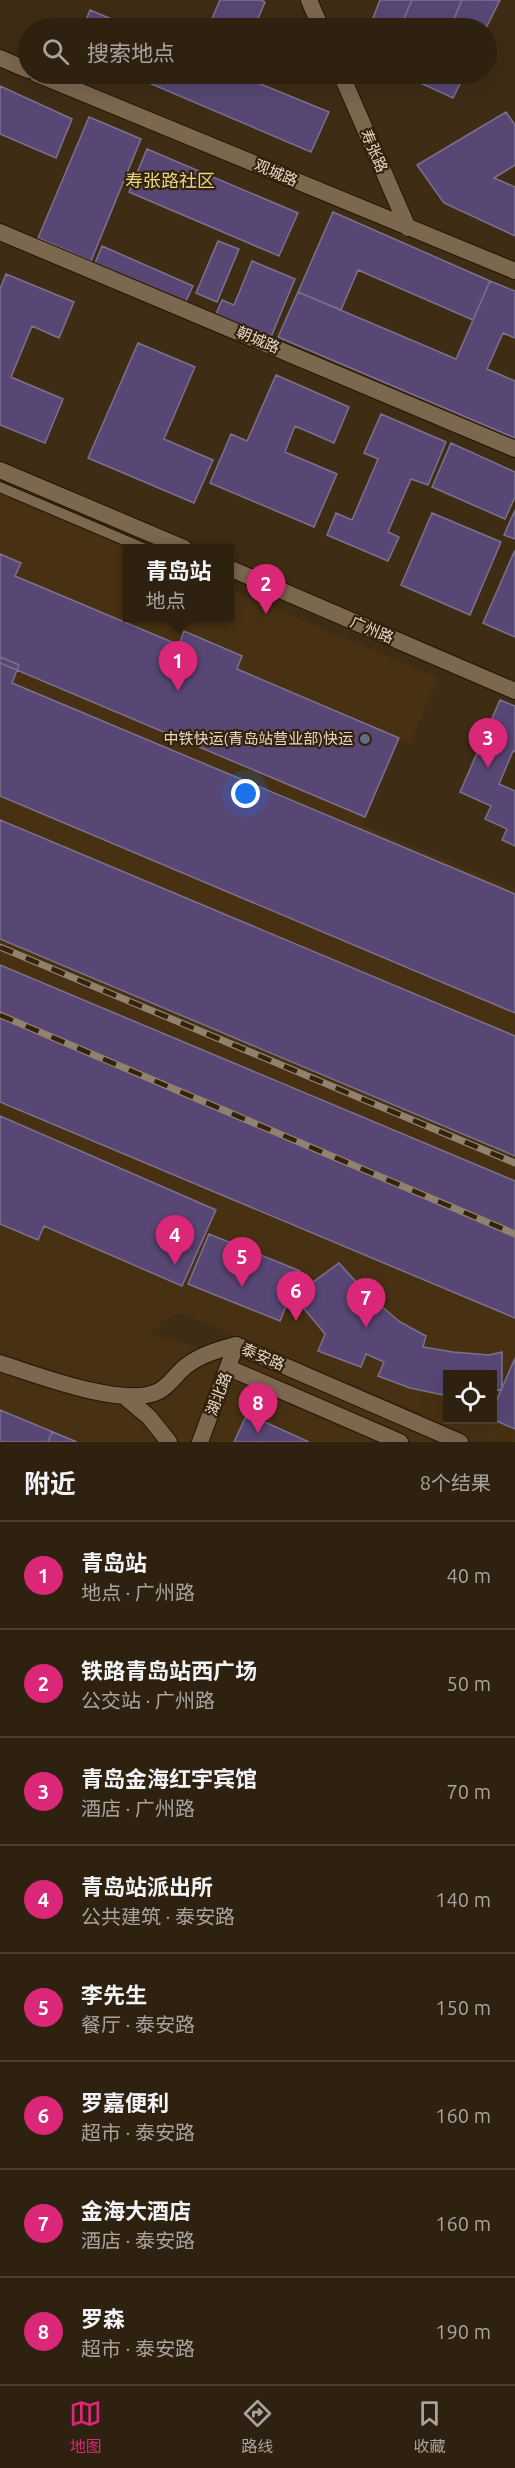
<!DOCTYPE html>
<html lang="zh">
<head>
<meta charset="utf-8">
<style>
	body { margin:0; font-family:Ubuntu,"Noto Sans SC",sans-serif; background:#372919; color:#f1f3f6 }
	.controls { position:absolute; right:18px; bottom:18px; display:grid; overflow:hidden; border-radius:0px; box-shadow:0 6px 24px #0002 }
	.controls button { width:54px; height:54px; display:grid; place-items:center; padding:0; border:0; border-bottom:2px solid #4a3e30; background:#2f2110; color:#f1f3f6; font:30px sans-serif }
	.you { position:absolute; left:246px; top:794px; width:21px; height:21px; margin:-15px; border:4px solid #fff; border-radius:50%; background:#1a73e8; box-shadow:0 0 0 9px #1a73e833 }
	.badge { display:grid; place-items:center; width:39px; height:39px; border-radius:50%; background:#db2777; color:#fff; font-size:20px; font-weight:700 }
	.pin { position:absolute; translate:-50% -50px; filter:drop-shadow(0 2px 3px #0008) }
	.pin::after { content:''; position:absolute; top:32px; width:21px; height:18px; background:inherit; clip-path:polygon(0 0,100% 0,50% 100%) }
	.popup { position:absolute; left:123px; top:544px; width:111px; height:78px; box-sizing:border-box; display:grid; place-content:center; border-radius:0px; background:#2f2110; filter:drop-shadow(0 2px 4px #0005); font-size:20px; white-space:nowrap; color:#a7a39f }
	.popup b { font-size:22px; color:#f1f3f6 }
	.popup::after { content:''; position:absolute; left:50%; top:100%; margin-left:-12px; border:12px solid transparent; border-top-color:#2f2110 }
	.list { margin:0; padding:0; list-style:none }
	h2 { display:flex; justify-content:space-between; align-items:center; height:78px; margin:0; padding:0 24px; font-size:26px }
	h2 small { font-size:20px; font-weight:400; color:#a7a39f }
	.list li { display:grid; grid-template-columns:39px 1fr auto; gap:18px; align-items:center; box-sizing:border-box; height:108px; padding:0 24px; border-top:2px solid #4a3e30 }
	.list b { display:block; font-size:22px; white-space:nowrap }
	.list p { margin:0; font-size:20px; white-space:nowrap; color:#a7a39f }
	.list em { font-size:20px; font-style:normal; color:#a7a39f }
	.icon { flex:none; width:33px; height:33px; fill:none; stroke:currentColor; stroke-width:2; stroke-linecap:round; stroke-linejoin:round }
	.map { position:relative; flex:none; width:515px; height:1442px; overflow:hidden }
	.search { position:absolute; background:#2f2110; box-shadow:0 6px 24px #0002; left:18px; right:18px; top:18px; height:66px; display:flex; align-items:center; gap:15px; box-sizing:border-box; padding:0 21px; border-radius:33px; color:#a7a39f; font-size:22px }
	.sheet { height:942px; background:#2f2110 }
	nav { display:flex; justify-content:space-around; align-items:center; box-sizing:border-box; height:84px; border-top:2px solid #4a3e30; background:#2f2110; font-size:16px; color:#a7a39f }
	nav a { display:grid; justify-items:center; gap:3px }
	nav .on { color:#db2777 }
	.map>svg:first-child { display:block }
</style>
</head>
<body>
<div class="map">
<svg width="515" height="1442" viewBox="0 0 515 1442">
	<rect width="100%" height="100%" fill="#3f2c15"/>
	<path fill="#483113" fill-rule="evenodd" d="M0,491L134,548H127V618H229V589L438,678L410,744L398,739L362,825L515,889V1442H0ZM173,1314H184L434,1419L149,1333ZM448,1374H492V1420H448Z"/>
	<path fill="#584775" stroke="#7b718e" stroke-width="1.5" d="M220,0H261L265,2L254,28H208Z
		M380,0H500L486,28H369Z
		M412,0H462L450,28H400Z
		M90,10L133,28H83Z
		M128,74H236L329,112L311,152Z
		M401,74H465L453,98Z
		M0,86L72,119L56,158L0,134Z
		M506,112L515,125V165L494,178L515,187V236L444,203L417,165Z
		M89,117L141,139L91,261L38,238Z
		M147,149L298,213L279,256L129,192Z
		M333,212L490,281L473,320L358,270L341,310L298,292Z
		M218,241L239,249L217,302L196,293Z
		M102,246L193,286L185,303L95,263Z
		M252,261L295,279L271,337L216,314L222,300L234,305Z
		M6,274L74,302L59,338L32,326L11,377L63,399L45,443L0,425V289Z
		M490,281L515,291V338L503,333L487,369L515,381V438L278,337L298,292L456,359Z
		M138,343L195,367L164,439L213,460L194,503L88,458Z
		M276,375L349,407L334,443L295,426L285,452L337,474L314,527L210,483L231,434L247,441Z
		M381,414L446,442L428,485L411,479L388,532L399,537L388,561L327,535L336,513L352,520L378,459L364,453Z
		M451,443L515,472V497L505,519L432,487Z
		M515,510V539L504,535Z
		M432,513L501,542L470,615L401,585Z
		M515,550V637L483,623Z
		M0,554L21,563L15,576L179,645L184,631L242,656L237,669L399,738L365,817L0,663Z
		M0,657L19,665L12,683L515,894V1013L0,796Z
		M500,700L515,706V752L513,751L499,784L515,791V846L502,840L507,829L485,819L491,806L460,792Z
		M0,820L515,1036V1156L0,939Z
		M0,965L515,1181V1318L0,1102Z
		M0,1116L216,1210L182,1286L44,1226L38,1240L0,1224Z
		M209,1234L300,1271L280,1321L188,1284Z
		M339,1263L366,1293L400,1322L426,1336L423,1347L453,1352L489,1355L502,1352V1389L492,1392V1374H448V1396L410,1388L378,1376L384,1362L366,1354L361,1367L318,1351L325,1334L300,1304L298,1293Z
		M515,1358V1429L492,1419V1411Z
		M0,1410L77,1442H0Z
		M247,1414L309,1442H234Z
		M52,1432L77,1442H48Z"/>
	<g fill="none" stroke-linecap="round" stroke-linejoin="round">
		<g stroke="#251400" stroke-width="12">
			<path id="service" d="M0,487L143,548"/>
		</g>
		<g stroke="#251400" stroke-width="18">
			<path id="minor" d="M309,0L321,28
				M0,58L28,70
				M37,74L515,271
				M341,74L408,228
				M0,232L515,449
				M200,1442L236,1345"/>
		</g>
		<g stroke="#251400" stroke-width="18">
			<path id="tertiary" d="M0,470L184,548
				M229,568L515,691
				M0,1363C36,1375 126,1409 159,1391C170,1385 177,1373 186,1366C202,1354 218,1350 236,1345L460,1442
				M229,1368L400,1442
				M124,1396L149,1417L169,1442"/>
		</g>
		<use href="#service" stroke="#7c674f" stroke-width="10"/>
		<use href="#minor" stroke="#7c674f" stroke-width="16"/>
		<use href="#tertiary" stroke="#7c674f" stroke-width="16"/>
		<g stroke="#918270" stroke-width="7">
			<path id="rail" d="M0,947L515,1163
				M0,1015L515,1234"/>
		</g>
		<use href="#rail" stroke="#34220b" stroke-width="4.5" stroke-dasharray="14" stroke-linecap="butt"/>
	</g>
	<circle fill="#5c6f8a" stroke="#34220b" stroke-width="2" cx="365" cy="739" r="6"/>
	<g text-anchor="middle" stroke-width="4.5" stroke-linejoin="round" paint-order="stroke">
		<g font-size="15" fill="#e4d8cb" stroke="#34220b">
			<text transform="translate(374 151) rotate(67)" y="5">寿张路</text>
			<text transform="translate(276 173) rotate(23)" y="5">观城路</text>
			<text transform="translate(258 340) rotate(23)" y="5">朝城路</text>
			<text transform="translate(372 630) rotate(23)" y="5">广州路</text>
			<text transform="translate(263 1357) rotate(23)" y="5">泰安路</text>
			<text transform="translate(219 1394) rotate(-69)" y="5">湖北路</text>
		</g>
		<g font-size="15" fill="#e4d8cb" stroke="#34220b" text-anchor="end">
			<text x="353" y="744">中铁快运(青岛站营业部)快运</text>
		</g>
		<g font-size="18" fill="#e7d688" stroke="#34220b">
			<text x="170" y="187">寿张路社区</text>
		</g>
	</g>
</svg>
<div class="controls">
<button><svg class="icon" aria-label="locate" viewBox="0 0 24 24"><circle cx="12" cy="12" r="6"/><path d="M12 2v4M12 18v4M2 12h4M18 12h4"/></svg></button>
</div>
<div class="you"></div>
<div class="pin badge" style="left:178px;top:691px">1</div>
<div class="popup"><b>青岛站</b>地点</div>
<div class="pin badge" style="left:266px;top:614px">2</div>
<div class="pin badge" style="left:488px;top:768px">3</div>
<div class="pin badge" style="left:175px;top:1265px">4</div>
<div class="pin badge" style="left:242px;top:1287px">5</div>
<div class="pin badge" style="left:296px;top:1321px">6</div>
<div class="pin badge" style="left:366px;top:1328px">7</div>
<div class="pin badge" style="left:258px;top:1433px">8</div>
<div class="search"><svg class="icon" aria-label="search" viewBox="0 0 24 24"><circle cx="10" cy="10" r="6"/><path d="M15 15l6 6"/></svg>搜索地点</div>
</div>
<section class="sheet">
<h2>附近<small>8个结果</small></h2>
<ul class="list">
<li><span class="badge">1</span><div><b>青岛站</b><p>地点 · 广州路</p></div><em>40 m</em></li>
<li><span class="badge">2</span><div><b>铁路青岛站西广场</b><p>公交站 · 广州路</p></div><em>50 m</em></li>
<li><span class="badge">3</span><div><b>青岛金海红宇宾馆</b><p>酒店 · 广州路</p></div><em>70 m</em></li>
<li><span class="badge">4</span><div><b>青岛站派出所</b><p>公共建筑 · 泰安路</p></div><em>140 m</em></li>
<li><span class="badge">5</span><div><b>李先生</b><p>餐厅 · 泰安路</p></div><em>150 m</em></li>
<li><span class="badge">6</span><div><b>罗嘉便利</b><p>超市 · 泰安路</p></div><em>160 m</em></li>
<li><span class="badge">7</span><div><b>金海大酒店</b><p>酒店 · 泰安路</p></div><em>160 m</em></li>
<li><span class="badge">8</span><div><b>罗森</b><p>超市 · 泰安路</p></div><em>190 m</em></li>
</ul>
</section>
<nav>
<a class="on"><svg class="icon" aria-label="map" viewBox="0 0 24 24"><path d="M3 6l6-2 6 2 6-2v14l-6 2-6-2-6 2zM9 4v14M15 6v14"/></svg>地图</a>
<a><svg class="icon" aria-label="directions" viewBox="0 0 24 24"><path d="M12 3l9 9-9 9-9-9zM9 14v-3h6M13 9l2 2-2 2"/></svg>路线</a>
<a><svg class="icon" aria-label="saved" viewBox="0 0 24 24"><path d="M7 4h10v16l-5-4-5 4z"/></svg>收藏</a>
</nav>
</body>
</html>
